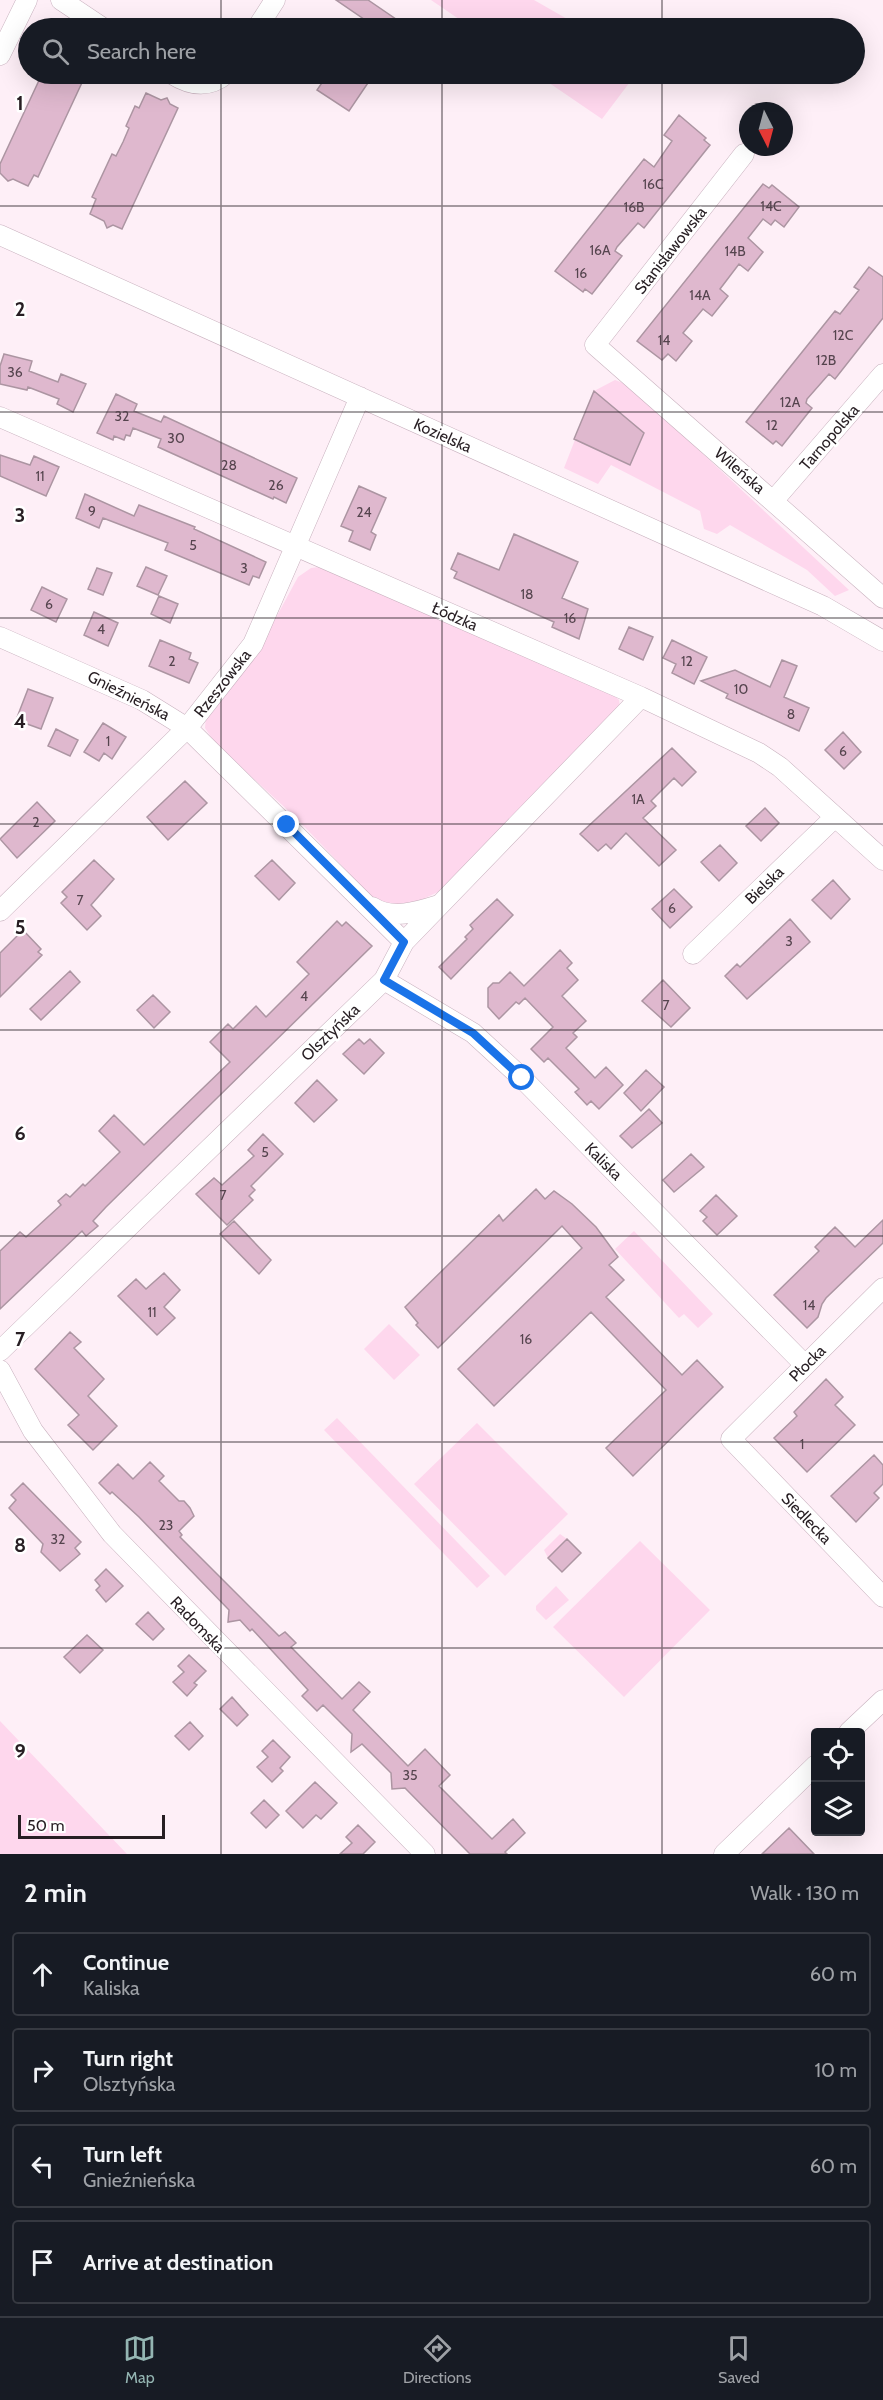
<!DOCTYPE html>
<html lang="en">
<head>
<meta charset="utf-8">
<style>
	body { margin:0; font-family:Cabin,sans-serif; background:#20242c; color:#f1f3f6 }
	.controls { position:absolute; right:18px; bottom:18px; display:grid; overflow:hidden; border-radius:6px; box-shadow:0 6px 24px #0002 }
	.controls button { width:54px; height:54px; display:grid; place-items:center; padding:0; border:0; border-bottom:2px solid #363941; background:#171b24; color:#f1f3f6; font:30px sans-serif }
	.compass { position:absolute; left:739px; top:102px; width:54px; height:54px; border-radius:50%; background:#171b24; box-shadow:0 6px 24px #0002; rotate:174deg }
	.scale { position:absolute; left:18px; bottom:15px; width:147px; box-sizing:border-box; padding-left:6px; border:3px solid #271e23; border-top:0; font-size:16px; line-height:21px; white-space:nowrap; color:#271e23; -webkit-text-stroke:4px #fff; paint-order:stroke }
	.stop { position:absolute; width:18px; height:18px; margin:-14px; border:4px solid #1a73e8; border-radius:50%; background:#fff }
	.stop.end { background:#1a73e8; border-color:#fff; box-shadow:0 2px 6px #0008 }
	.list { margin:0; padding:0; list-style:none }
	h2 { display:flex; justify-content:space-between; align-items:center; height:78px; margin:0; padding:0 24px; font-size:26px }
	h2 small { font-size:20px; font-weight:400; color:#9ea1a6 }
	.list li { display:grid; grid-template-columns:39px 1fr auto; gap:18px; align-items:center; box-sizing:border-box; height:84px; margin:0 12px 12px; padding:0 12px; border:2px solid #363941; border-radius:6px }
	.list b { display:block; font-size:22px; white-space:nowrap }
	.list p { margin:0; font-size:20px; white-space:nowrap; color:#9ea1a6 }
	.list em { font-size:20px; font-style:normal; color:#9ea1a6 }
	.icon { flex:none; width:33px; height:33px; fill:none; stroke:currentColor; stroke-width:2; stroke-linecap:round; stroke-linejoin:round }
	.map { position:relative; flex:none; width:883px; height:1854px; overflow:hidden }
	.search { position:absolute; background:#171b24; box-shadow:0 6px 24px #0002; left:18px; right:18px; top:18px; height:66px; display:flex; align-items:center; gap:15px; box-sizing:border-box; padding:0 21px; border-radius:33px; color:#9ea1a6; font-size:22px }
	.sheet { height:462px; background:#171b24 }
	nav { display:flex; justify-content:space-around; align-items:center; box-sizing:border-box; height:84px; border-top:2px solid #363941; background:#171b24; font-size:16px; color:#9ea1a6 }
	nav a { display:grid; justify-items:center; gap:3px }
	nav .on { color:#94b5b2 }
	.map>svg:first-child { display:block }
</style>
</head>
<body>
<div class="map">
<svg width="883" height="1854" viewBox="0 0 883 1854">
	<rect width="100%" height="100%" fill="#feeff7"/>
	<path fill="#fed7ed" d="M431,0H534L583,28H472Z
		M536,74H636L602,119Z
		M615,380L629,385L849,590L835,596L807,570L730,525L717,534L704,529L700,511L611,465L598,484L564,468L594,391Z
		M320,567L614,695L619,700L620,707L442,890L419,901L397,907L374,899L294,816L215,743L205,728L206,716L260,647L298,577L311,568Z
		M634,1231L713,1314L698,1328L684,1314L679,1318L615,1249Z
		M389,1324L420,1355L394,1380L364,1349Z
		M337,1418L490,1576L477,1588L324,1430Z
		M477,1423L568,1514L505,1576L414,1484Z
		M560,1534L567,1539L548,1558L544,1550Z
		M640,1541L710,1610L624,1697L553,1627Z
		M556,1586L569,1600L546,1620L536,1610V1606Z
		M0,1721L127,1854H0Z"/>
	<path fill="#dfb8ce" stroke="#ac95a2" stroke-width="1.5" d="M336,0H368L409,28H377Z
		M42,74H86L38,177L34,175L28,186L13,179L8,181L0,173V164Z
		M328,74H374L349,111L317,90Z
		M146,93L161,100L167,98L170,104L178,108L122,229L113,225L107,228L104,221L90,214L96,199L92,197L112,154L116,156L123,142L129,128L126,126L135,106L139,108Z
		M679,115L706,138L704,140L710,145L644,228L638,223L617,247L615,251L622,256L592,294L585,289L583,292L555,271L644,159L654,167L672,141L664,135Z
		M763,184L769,188L772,185L799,207L784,227L775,220L771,225L763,219L748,238L763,252L748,271L739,264L720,289L728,296L712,316L703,309L683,333L692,341L676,361L668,354L662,360L637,341Z
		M869,267L883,277V318L835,379L829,374L807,399L806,403L812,408L782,446L776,441L773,444L746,422L835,311L840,314L859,290L854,287Z
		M4,354L32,361L29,371L58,382L61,374L86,384L73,412L57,404L59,399L28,387L27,390L0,384V366Z
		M594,391L644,433L630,465L574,439Z
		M116,394L137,404L134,411L161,422L164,416L297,478L286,503L274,497L273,499L158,447L161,439L133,428L130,436L126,435L124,440L114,436L113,440L97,433Z
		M0,455L30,465L34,456L59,467L46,496L0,476Z
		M359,486L386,498L371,532L376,535L370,550L349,541L353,531L341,526Z
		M85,494L134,516L139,505L195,527L194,529L266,562L259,578L253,576L249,585L165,550L168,543L103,518L99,528L76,518Z
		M514,534L578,562L562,598L588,609L579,639L552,627L554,622L454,578L457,572L451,569L458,553L499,570Z
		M146,567L167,576L158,595L137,586Z
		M97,568L112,573L103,595L88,589Z
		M42,587L67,599L56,622L31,610Z
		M159,596L178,604L170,623L151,614Z
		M94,612L118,623L108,646L84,635Z
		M629,627L653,637L643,660L619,649Z
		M160,640L191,653L189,659L198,663L189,683L149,666Z
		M672,640L707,657L694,684L672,673L676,664L663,658Z
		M782,660L797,666L784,697L809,708L799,731L726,698L728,694L701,681L735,670L770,687Z
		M28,689L53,698L41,729L16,720Z
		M103,723L126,737L112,759L104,753L99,761L84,752Z
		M56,729L78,740L70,756L48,746Z
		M843,732L861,752L844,769L825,750Z
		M672,748L696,772L682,786L674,778L651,801L656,806L643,818L676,850L659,866L626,833L611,849L606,844L598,851L580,834Z
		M185,781L207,803L168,840L147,817Z
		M37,802L55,821L17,858L0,839Z
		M765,808L779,823L761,841L746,826Z
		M720,845L737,863L719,881L701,862Z
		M94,860L114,879L91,905L101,916L87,930L61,903L67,897L62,892Z
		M272,860L295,883L279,900L255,876Z
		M833,880L850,899L831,919L812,900Z
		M674,889L692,907L670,928L652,909Z
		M497,899L513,915L451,979L439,967L467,939L465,937L473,929L470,925Z
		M790,919L810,942L747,999L725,976L737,964L740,967Z
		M337,921L342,926L346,922L372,946L106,1207L93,1221L98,1226L86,1236L82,1231L0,1309V1251L20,1232L26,1237L61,1205L58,1201L66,1194L70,1197L83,1184L85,1186L120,1152L99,1131L114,1115L144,1145L230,1062L210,1042L228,1024L233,1029L256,1006L266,1017L309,974L297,962Z
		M23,930L41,949L38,952L42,955L0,997V953Z
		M560,950L572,963L567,968L578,980L562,996L586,1021L573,1033L577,1037L566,1048L595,1078L606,1067L623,1085L599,1109L591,1101L587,1105L575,1092L579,1089L548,1058L544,1062L531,1049L553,1027L525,998L519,1004L516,1002L499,1019L488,1007V988L493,983H499L510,972L524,986Z
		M70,971L80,982L41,1020L30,1009Z
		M663,980L690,1008L671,1027L642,1001Z
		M153,995L170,1012L154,1028L137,1010Z
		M359,1039L364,1044L370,1039L384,1053L364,1074L343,1054Z
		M646,1070L664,1087L641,1111L624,1093Z
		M317,1080L337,1100L314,1122L295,1103Z
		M649,1109L662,1123L632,1148L620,1136Z
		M263,1134L283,1154L251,1186L255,1190L249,1196L253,1200L227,1225L196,1194L214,1178L222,1185L254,1156L248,1150Z
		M691,1154L704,1167L674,1192L663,1180Z
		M536,1189L545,1199L554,1191L572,1204L596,1227L618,1257L609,1265L624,1280L606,1297L682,1375L697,1360L723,1387L633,1476L606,1448L666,1390L591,1312L494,1406L458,1369L582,1248L562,1226L438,1348L416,1325L418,1323L405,1307L499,1215L503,1221Z
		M716,1195L737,1216L717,1235L703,1221L707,1217L700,1211Z
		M883,1220V1243L826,1298L822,1304L818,1317L807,1328L774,1295L819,1251L815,1247L835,1227L855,1247Z
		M234,1221L271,1260L259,1274L220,1234Z
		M164,1273L180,1290L164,1307L175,1318L157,1335L118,1296L136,1279L146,1289Z
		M70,1332L81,1342L74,1348L104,1379L88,1396L117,1426L93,1450L68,1425L79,1415L35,1369Z
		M826,1379L843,1397L835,1405L855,1425L807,1472L774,1438L797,1416L794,1412Z
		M874,1455L883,1465V1484L874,1493L879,1498L856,1522L831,1496Z
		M150,1462L164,1476L159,1481L179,1501H184L190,1508L194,1516L179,1531L182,1535L180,1537L279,1636L285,1632L296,1643L291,1647L342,1699L359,1682L370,1692L353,1710L408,1766L425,1749L450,1775L439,1786L492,1839L513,1819L525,1833L505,1852L507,1854H470L405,1788L392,1789L391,1773L362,1744L351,1752L352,1734L323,1705L317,1711L302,1696L308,1690L252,1629L250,1631L240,1620L228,1622L229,1610L139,1517L112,1492L110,1494L99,1483L118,1464L133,1479Z
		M23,1483L81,1542L75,1548L80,1554L60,1571L41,1552L43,1544L9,1508L16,1500L11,1495Z
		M567,1539L581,1553L562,1572L548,1558Z
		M106,1569L123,1586L106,1602L96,1590L100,1586L95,1580Z
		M148,1612L164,1629L153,1640L136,1624Z
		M87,1635L103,1650L80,1673L64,1657Z
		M189,1655L206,1671L194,1683L197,1685L187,1696L173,1682L184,1672L178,1666Z
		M232,1697L248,1715L237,1726L220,1709Z
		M190,1722L203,1736L189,1750L175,1736Z
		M273,1740L290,1757L280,1768L283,1771L272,1782L257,1767L268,1757L262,1751Z
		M315,1782L337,1803L321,1819L316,1815L303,1828L286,1811Z
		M264,1800L279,1815L266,1828L251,1813Z
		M358,1825L375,1842L363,1854H340L352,1843L346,1837Z
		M789,1828L814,1854H762Z"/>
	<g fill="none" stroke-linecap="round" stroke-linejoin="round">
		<g stroke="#c8b1be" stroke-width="21">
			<path id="minor" d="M61,0L103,28
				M257,28L275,0
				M0,55L27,0
				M172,74C191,86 209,88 226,74
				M744,154L595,345L883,598
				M0,235L823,606L883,641
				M0,417L641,697L759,753L780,767L883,860
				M774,500L883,374
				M0,637L142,700L187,728L404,942
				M372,907C392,920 417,912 439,905
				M0,911L187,728L253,644L360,397
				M693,954L835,817
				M384,980L473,1033L522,1078L805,1365
				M883,1288L731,1439L883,1597
				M0,1351L384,980L404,942L641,697
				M0,1370L33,1431L112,1534L425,1854
				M849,1732L883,1700
				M724,1854L816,1765"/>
		</g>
		<use href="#minor" stroke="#fff" stroke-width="20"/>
	</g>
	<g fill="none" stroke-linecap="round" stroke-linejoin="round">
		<path stroke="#1a73e8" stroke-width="8" d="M287,825L404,942L384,980L473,1033L522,1078"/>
	</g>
	<path fill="none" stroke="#271e23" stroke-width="1.5" stroke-opacity="0.55" d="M221,0V28M442,0V28M662,0V28M221,74V1854M442,74V1854M662,74V1854M0,206H883M0,412H883M0,618H883M0,824H883M0,1030H883M0,1236H883M0,1442H883M0,1648H883"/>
	<g text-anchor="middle" stroke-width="5" stroke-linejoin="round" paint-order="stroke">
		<g font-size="14" fill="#55444e">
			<text x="653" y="189">16C</text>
			<text x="771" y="211">14C</text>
			<text x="634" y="212">16B</text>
			<text x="600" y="255">16A</text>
			<text x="735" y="256">14B</text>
			<text x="581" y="278">16</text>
			<text x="700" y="300">14A</text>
			<text x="843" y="340">12C</text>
			<text x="664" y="345">14</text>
			<text x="826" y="365">12B</text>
			<text x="15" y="377">36</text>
			<text x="790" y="407">12A</text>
			<text x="122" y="421">32</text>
			<text x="772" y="430">12</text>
			<text x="176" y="443">30</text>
			<text x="229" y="470">28</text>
			<text x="40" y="481">11</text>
			<text x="276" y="490">26</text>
			<text x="92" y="516">9</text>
			<text x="364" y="517">24</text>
			<text x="193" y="550">5</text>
			<text x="244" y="573">3</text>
			<text x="527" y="599">18</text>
			<text x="49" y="609">6</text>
			<text x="570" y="623">16</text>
			<text x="101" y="634">4</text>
			<text x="172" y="666">2</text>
			<text x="687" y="666">12</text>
			<text x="741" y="694">10</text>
			<text x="791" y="719">8</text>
			<text x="108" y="746">1</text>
			<text x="843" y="756">6</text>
			<text x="638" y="804">1A</text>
			<text x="36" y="827">2</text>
			<text x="80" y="905">7</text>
			<text x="672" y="913">6</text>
			<text x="789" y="946">3</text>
			<text x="304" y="1001">4</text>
			<text x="666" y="1010">7</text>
			<text x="265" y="1157">5</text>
			<text x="223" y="1200">7</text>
			<text x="809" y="1310">14</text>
			<text x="152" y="1317">11</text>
			<text x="526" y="1344">16</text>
			<text x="802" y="1449">1</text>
			<text x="166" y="1530">23</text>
			<text x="58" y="1544">32</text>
			<text x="410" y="1780">35</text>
		</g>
		<g font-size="16" fill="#271e23" stroke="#fff">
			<text transform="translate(670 250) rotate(-52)" y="6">Stanisławowska</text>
			<text transform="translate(443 435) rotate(24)" y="6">Kozielska</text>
			<text transform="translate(829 437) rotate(-49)" y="6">Tarnopolska</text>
			<text transform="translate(740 470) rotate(41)" y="6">Wileńska</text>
			<text transform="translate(455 616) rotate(24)" y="6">Łódzka</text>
			<text transform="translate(222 683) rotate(-52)" y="6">Rzeszowska</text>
			<text transform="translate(129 695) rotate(27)" y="6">Gnieźnieńska</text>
			<text transform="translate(764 885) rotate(-44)" y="6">Bielska</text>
			<text transform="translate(330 1032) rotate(-44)" y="6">Olsztyńska</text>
			<text transform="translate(604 1161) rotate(45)" y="6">Kaliska</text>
			<text transform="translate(807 1363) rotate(-45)" y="6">Płocka</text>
			<text transform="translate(807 1518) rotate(46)" y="6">Siedlecka</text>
			<text transform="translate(198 1624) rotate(46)" y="6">Radomska</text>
		</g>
	</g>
	<g font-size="20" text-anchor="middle" font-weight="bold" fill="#271e23" stroke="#fff" stroke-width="5" stroke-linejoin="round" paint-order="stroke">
		<text x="20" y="110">1</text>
		<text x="20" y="316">2</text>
		<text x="20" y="522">3</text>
		<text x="20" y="728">4</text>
		<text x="20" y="934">5</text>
		<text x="20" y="1140">6</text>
		<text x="20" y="1346">7</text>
		<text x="20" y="1552">8</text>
		<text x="20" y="1758">9</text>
	</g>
</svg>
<div class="controls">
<button><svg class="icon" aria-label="locate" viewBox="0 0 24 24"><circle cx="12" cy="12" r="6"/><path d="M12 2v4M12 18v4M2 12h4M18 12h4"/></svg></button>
<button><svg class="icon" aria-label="layers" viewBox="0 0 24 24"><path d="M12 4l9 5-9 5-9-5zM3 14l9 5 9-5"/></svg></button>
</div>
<svg class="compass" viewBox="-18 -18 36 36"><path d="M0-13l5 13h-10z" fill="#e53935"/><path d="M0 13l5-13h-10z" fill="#9ea1a6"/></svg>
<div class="scale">50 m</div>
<div class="stop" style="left:522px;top:1078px"></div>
<div class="stop end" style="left:287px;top:825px"></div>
<div class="search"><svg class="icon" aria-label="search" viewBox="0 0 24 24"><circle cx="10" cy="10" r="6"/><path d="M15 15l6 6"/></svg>Search here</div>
</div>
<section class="sheet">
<h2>2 min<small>Walk · 130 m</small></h2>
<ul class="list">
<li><svg class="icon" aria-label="ahead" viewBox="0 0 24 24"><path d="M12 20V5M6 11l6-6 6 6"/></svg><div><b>Continue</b><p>Kaliska</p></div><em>60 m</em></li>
<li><svg class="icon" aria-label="right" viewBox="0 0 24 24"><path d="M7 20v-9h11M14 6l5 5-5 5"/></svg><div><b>Turn right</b><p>Olsztyńska</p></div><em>10 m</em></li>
<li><svg class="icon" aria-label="left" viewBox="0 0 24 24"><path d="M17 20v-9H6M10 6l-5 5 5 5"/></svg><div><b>Turn left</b><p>Gnieźnieńska</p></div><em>60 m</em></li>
<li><svg class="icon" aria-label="arrive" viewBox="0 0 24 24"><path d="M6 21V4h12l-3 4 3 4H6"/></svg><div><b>Arrive at destination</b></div></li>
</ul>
</section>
<nav>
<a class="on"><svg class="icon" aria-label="map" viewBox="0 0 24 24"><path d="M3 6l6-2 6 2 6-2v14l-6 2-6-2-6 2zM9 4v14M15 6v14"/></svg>Map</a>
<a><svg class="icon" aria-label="directions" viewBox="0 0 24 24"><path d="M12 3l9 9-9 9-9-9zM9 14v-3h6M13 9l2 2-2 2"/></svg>Directions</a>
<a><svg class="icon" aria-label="saved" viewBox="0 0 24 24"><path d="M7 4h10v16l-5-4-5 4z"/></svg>Saved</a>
</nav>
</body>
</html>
